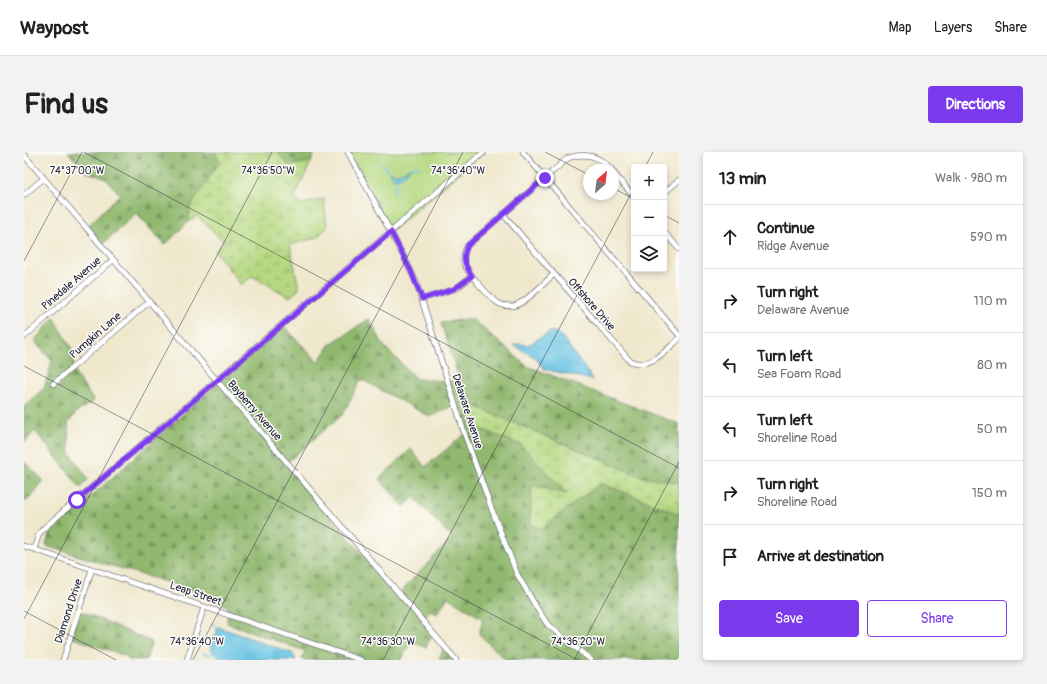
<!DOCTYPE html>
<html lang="en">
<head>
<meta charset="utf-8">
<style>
	body { margin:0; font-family:Pangolin,sans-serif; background:#f2f2f2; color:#202124 }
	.controls { position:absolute; right:12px; top:12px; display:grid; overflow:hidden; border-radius:4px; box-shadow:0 2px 6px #0003 }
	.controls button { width:36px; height:36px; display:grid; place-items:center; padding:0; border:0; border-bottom:1px solid #e0e0e0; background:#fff; color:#202124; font:20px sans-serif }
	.compass { position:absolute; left:559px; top:12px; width:36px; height:36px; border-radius:50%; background:#fff; box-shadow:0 2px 6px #0003; rotate:28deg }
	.stop { position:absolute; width:12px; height:12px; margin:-9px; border:3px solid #7c3aed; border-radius:50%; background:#fff }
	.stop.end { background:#7c3aed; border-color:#fff; box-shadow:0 1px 4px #0008 }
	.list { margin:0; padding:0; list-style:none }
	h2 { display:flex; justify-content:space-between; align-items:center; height:52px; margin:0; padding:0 16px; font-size:17px }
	h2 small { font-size:13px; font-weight:400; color:#757577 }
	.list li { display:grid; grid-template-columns:26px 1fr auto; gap:12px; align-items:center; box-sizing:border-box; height:64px; padding:0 16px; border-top:1px solid #e0e0e0 }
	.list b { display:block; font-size:15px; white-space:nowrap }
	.list p { margin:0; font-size:13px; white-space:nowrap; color:#757577 }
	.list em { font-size:13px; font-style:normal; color:#757577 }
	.actions { display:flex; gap:8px; padding:12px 16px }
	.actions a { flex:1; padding:9px 0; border:1px solid #7c3aed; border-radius:4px; text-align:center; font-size:14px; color:#7c3aed }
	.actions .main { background:#7c3aed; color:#fff }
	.icon { flex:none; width:22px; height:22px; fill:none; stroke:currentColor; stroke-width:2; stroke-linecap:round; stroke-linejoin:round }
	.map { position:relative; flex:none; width:655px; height:508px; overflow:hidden; border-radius:4px }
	header { display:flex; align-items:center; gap:24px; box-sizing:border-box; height:56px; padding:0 20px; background:#fff; border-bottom:1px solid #e0e0e0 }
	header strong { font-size:19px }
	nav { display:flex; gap:22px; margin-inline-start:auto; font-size:14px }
	.intro { display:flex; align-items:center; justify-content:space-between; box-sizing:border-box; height:96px; padding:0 24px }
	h1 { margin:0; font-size:28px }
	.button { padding:10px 18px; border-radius:4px; background:#7c3aed; color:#fff; font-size:14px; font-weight:700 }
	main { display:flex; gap:24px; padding:0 24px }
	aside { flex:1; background:#fff; border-radius:4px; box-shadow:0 2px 6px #0003 }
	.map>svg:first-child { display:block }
</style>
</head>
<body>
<header>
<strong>Waypost</strong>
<nav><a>Map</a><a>Layers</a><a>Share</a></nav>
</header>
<div class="intro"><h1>Find us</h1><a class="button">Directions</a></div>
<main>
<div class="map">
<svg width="655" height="508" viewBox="0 0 655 508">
	<defs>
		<pattern id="forest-firs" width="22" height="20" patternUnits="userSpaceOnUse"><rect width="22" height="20" fill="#90b86e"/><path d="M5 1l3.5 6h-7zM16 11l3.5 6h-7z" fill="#75955c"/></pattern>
		<pattern id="wetland-marsh" width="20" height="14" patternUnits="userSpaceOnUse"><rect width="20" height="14" fill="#b5d880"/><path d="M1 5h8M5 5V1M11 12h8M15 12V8" fill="none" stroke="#9bb970"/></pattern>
		<pattern id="water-ripples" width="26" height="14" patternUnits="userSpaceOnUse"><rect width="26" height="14" fill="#67c4e5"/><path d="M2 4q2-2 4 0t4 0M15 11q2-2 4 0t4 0" fill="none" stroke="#59a8c5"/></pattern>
	</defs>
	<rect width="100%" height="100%" fill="#fdfcf7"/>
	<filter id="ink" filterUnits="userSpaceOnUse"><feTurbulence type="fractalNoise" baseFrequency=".025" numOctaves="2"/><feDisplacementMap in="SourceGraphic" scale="8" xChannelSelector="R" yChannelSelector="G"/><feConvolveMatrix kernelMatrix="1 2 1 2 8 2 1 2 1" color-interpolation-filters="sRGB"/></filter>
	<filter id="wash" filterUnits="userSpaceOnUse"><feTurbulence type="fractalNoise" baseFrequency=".012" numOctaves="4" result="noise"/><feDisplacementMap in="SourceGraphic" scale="16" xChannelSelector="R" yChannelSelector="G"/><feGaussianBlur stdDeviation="0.9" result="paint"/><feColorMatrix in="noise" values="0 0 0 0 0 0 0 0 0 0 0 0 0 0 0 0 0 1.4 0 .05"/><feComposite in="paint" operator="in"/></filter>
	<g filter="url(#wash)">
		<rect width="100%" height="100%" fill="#efe8cd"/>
		<path fill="url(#forest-firs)" stroke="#596d54" fill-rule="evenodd" d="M44,0H191L196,9L165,57V69L141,93L112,61L77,94L61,77L96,42L80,25L62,20Z
			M254,0H291L287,10L264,13Z
			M30,165L48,197L51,222L70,249L53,260L44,271L46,301L64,327L57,336L11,279L0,291V255L20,236L28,209L10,189Z
			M447,166L503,214L655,272V331L616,324L443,251L447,273L497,293L544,343L517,377L577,331L655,362V508H482L455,482L459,467L424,445L413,462L406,458L396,470L409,481L402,495L387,490L377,508H278L281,499L203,471L204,454L152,433L22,394L26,377L73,339L259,173L294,210L305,193L345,167L360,194L392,227L436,230L417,171ZM337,227L406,265L431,253L441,282L401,315L387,297L355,327L380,355L390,345L428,386L374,443L261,312L319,262Z
			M0,310L19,328L2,350L0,348Z
			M55,458L128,490L122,508H104L105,505L46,485Z
			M420,495L432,508H415Z"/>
		<path fill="url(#wetland-marsh)" stroke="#6c7d5e" d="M191,0H254L264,13L287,10L270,46L277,52L300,47L303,75L294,85L266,93L275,137L266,145L228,124L217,133L191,99L200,90L173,64L165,69V57L196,9Z
			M443,251L616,324L655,331V362L577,331L517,377L506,372L508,333L543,342L497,293L447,273Z"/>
		<path fill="#b5d880" stroke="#6c7d5e" d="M325,0H461L367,79Z"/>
		<path fill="url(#water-ripples)" stroke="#447390" d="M386,15C380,25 371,34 365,19C373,25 378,20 386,15Z
			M526,180H531L539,186L569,228L520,217L511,205L489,193L495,192L504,193Z
			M195,475L201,478H203L268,501L272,508C255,508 206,508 193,504C191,502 190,499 186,498L189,483L193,482V476Z"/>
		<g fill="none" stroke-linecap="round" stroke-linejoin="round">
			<path stroke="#67c4e5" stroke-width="1.5" d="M356,10L365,19
				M386,15L396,14
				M370,40L373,27
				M188,471L193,476
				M178,501L187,503L190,500"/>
		</g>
	</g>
	<g filter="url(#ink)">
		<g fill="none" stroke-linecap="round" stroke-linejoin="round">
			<g stroke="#414051" stroke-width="6">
				<path id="minor" d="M324,0L381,107L392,130L442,286L468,358L493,422L514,458L524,473L567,508
					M499,0L655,183
					M0,3L432,508
					M589,20L610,45
					M640,41L655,28
					M0,43L20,26
					M479,62L530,122L606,209C626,218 641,199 655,187
					M640,80L655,97
					M530,122C520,131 501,152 489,154C483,154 478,154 474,151C466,146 443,120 440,111C439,105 441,98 444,93L544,6C561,0 576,4 588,18
					M398,147L431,137L448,124
					M0,185L89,108
					M29,232L125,150
					M0,394L337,508
					M10,397L15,382L20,376L460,0
					M39,508L68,417
					M163,508L180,455"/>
			</g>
			<use href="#minor" stroke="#fff" stroke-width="5"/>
		</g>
	</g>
	<g fill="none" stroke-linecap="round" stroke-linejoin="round" filter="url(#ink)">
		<path stroke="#7c3aed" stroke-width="5" d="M53,348L367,80L387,119L398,147L430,137L448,124C441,113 437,106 444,93L521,26"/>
	</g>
	<path fill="none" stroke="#22223b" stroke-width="1" stroke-opacity="0.45" d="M60,0L655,316M521,0L565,23M621,15L629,0M589,36L610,47M640,63L655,71M0,109L58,0M0,214L554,508M0,459L92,508M0,467L248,0M169,508L439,0M359,508L610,36M550,508L655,310"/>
	<g text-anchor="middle" stroke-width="3" stroke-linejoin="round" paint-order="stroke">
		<g font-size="11" fill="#22223b" stroke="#fdfcf7">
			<text transform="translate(47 131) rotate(-41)" y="4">Pinedale Avenue</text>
			<text transform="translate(568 152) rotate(49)" y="4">Offshore Drive</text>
			<text transform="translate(71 183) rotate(-41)" y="4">Pumpkin Lane</text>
			<text transform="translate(231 258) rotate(49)" y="4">Bayberry Avenue</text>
			<text transform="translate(444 259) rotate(72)" y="4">Delaware Avenue</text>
			<text transform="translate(172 441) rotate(19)" y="4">Leap Street</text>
			<text transform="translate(44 459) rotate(-72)" y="4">Diamond Drive</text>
		</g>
	</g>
	<g font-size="10" text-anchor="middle" fill="#22223b" stroke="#fdfcf7" stroke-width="3" stroke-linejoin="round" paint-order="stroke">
		<text x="53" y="22">74°37'00"W</text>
		<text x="244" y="22">74°36'50"W</text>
		<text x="434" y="22">74°36'40"W</text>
		<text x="173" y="493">74°36'40"W</text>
		<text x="364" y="493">74°36'30"W</text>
		<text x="554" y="493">74°36'20"W</text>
	</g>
</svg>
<div class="controls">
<button>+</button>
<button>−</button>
<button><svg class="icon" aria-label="layers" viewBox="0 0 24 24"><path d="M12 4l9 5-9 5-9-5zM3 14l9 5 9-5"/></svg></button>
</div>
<svg class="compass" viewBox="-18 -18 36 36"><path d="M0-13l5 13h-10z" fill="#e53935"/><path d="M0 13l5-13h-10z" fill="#757577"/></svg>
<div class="stop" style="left:53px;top:348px"></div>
<div class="stop end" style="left:521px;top:26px"></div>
</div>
<aside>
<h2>13 min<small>Walk · 980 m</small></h2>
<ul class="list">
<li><svg class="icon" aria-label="ahead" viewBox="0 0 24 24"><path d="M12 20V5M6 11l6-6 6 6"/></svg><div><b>Continue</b><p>Ridge Avenue</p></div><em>590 m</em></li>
<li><svg class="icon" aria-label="right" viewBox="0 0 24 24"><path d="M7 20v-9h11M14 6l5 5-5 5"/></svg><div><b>Turn right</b><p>Delaware Avenue</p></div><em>110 m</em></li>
<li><svg class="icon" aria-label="left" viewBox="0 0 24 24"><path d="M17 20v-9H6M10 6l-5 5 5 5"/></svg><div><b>Turn left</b><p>Sea Foam Road</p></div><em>80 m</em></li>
<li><svg class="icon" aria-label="left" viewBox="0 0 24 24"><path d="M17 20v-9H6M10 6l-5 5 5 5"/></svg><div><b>Turn left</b><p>Shoreline Road</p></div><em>50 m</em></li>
<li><svg class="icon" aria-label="right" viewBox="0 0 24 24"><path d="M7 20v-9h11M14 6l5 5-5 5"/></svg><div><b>Turn right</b><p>Shoreline Road</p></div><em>150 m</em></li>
<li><svg class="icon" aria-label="arrive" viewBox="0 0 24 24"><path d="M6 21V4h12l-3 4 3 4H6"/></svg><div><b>Arrive at destination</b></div></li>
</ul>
<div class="actions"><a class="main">Save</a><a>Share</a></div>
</aside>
</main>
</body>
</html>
